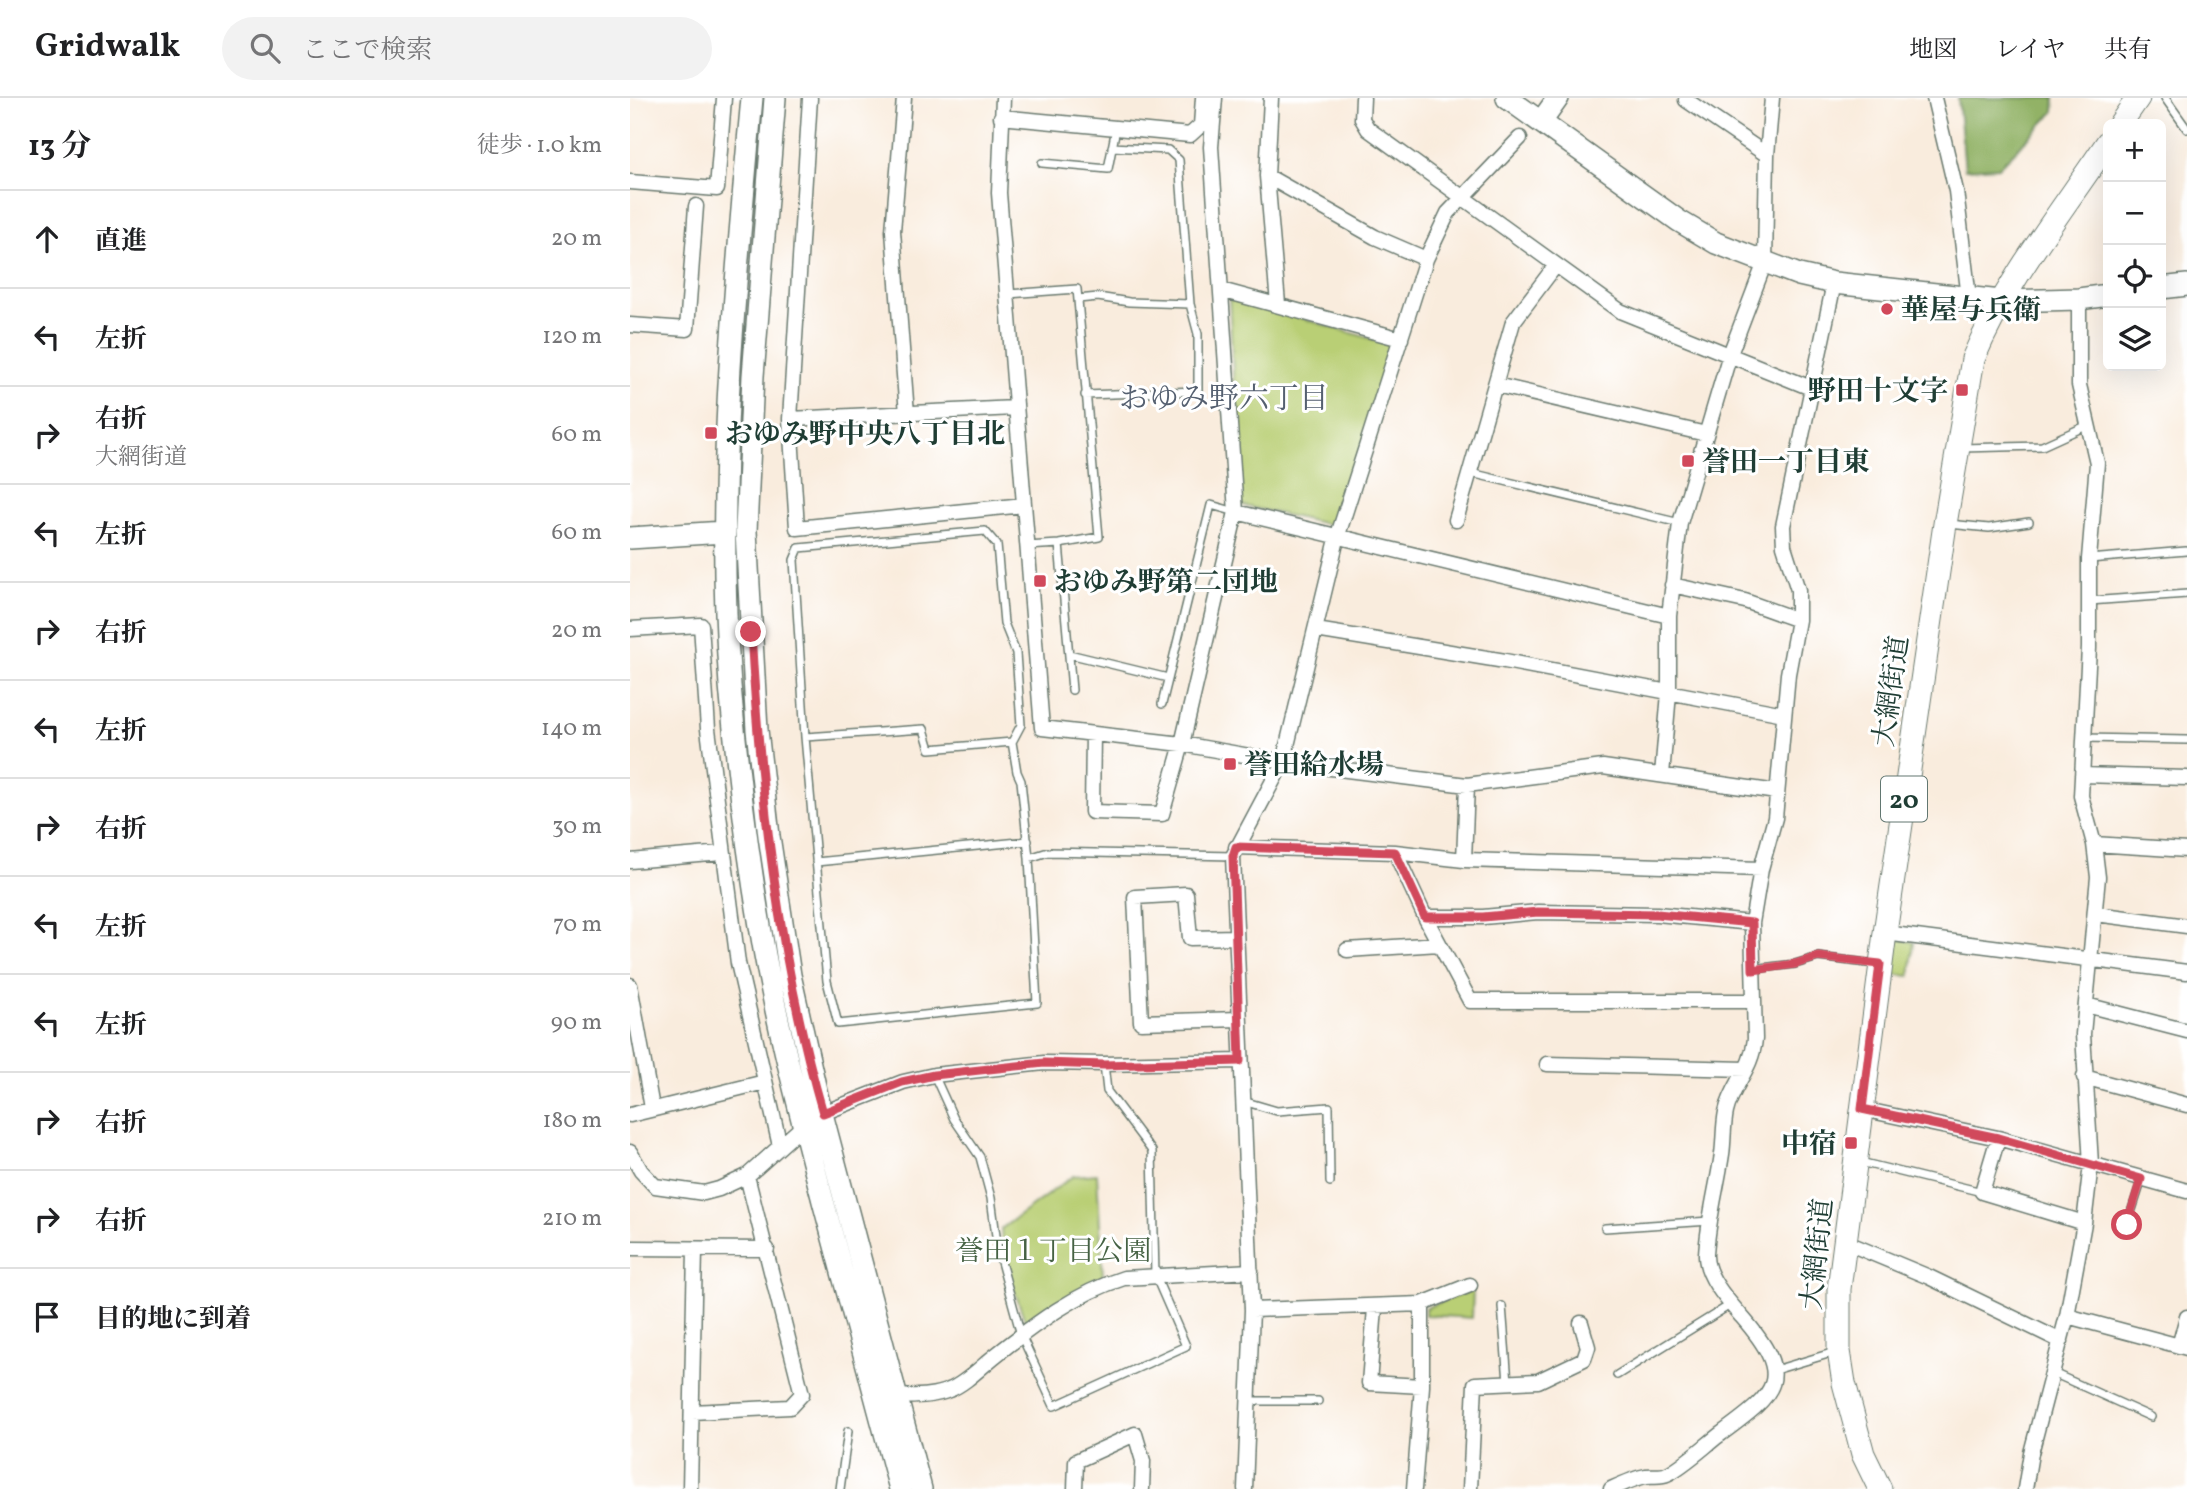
<!DOCTYPE html>
<html lang="ja">
<head>
<meta charset="utf-8">
<style>
	body { margin:0; font-family:Vollkorn,"Noto Serif JP",serif; background:#f2f2f2; color:#202124 }
	.controls { position:absolute; right:21px; top:21px; display:grid; overflow:hidden; border-radius:10px; box-shadow:0 7px 28px #0002 }
	.controls button { width:63px; height:63px; display:grid; place-items:center; padding:0; border:0; border-bottom:2px solid #e0e0e0; background:#fff; color:#202124; font:35px sans-serif }
	.stop { position:absolute; width:21px; height:21px; margin:-16px; border:5px solid #d1495b; border-radius:50%; background:#fff }
	.stop.end { background:#d1495b; border-color:#fff; box-shadow:0 2px 7px #0008 }
	.list { margin:0; padding:0; list-style:none }
	h2 { display:flex; justify-content:space-between; align-items:center; height:91px; margin:0; padding:0 28px; font-size:30px }
	h2 small { font-size:23px; font-weight:400; color:#757577 }
	.list li { display:grid; grid-template-columns:46px 1fr auto; gap:21px; align-items:center; box-sizing:border-box; height:98px; padding:0 28px; border-top:2px solid #e0e0e0 }
	.list b { display:block; font-size:26px; white-space:nowrap }
	.list p { margin:0; font-size:23px; white-space:nowrap; color:#757577 }
	.list em { font-size:23px; font-style:normal; color:#757577 }
	.icon { flex:none; width:38px; height:38px; fill:none; stroke:currentColor; stroke-width:2; stroke-linecap:round; stroke-linejoin:round }
	.map { position:relative; flex:none; width:1557px; height:1391px; overflow:hidden }
	header { display:flex; align-items:center; gap:42px; box-sizing:border-box; height:98px; padding:0 35px; background:#fff; border-bottom:2px solid #e0e0e0 }
	header strong { font-size:33px }
	nav { display:flex; gap:38px; margin-inline-start:auto; font-size:24px }
	.search { width:490px; height:63px; background:#f2f2f2; display:flex; align-items:center; gap:18px; box-sizing:border-box; padding:0 24px; border-radius:38px; color:#757577; font-size:26px }
	main { display:flex }
	aside { flex:1; background:#fff }
	.map>svg:first-child { display:block }
</style>
</head>
<body>
<header>
<strong>Gridwalk</strong>
<div class="search"><svg class="icon" aria-label="search" viewBox="0 0 24 24"><circle cx="10" cy="10" r="6"/><path d="M15 15l6 6"/></svg>ここで検索</div>
<nav><a>地図</a><a>レイヤ</a><a>共有</a></nav>
</header>
<main>
<aside>
<h2>13 分<small>徒歩 · 1.0 km</small></h2>
<ul class="list">
<li><svg class="icon" aria-label="ahead" viewBox="0 0 24 24"><path d="M12 20V5M6 11l6-6 6 6"/></svg><div><b>直進</b></div><em>20 m</em></li>
<li><svg class="icon" aria-label="left" viewBox="0 0 24 24"><path d="M17 20v-9H6M10 6l-5 5 5 5"/></svg><div><b>左折</b></div><em>120 m</em></li>
<li><svg class="icon" aria-label="right" viewBox="0 0 24 24"><path d="M7 20v-9h11M14 6l5 5-5 5"/></svg><div><b>右折</b><p>大網街道</p></div><em>60 m</em></li>
<li><svg class="icon" aria-label="left" viewBox="0 0 24 24"><path d="M17 20v-9H6M10 6l-5 5 5 5"/></svg><div><b>左折</b></div><em>60 m</em></li>
<li><svg class="icon" aria-label="right" viewBox="0 0 24 24"><path d="M7 20v-9h11M14 6l5 5-5 5"/></svg><div><b>右折</b></div><em>20 m</em></li>
<li><svg class="icon" aria-label="left" viewBox="0 0 24 24"><path d="M17 20v-9H6M10 6l-5 5 5 5"/></svg><div><b>左折</b></div><em>140 m</em></li>
<li><svg class="icon" aria-label="right" viewBox="0 0 24 24"><path d="M7 20v-9h11M14 6l5 5-5 5"/></svg><div><b>右折</b></div><em>30 m</em></li>
<li><svg class="icon" aria-label="left" viewBox="0 0 24 24"><path d="M17 20v-9H6M10 6l-5 5 5 5"/></svg><div><b>左折</b></div><em>70 m</em></li>
<li><svg class="icon" aria-label="left" viewBox="0 0 24 24"><path d="M17 20v-9H6M10 6l-5 5 5 5"/></svg><div><b>左折</b></div><em>90 m</em></li>
<li><svg class="icon" aria-label="right" viewBox="0 0 24 24"><path d="M7 20v-9h11M14 6l5 5-5 5"/></svg><div><b>右折</b></div><em>180 m</em></li>
<li><svg class="icon" aria-label="right" viewBox="0 0 24 24"><path d="M7 20v-9h11M14 6l5 5-5 5"/></svg><div><b>右折</b></div><em>210 m</em></li>
<li><svg class="icon" aria-label="arrive" viewBox="0 0 24 24"><path d="M6 21V4h12l-3 4 3 4H6"/></svg><div><b>目的地に到着</b></div></li>
</ul>
</aside>
<div class="map">
<svg width="1557" height="1391" viewBox="0 0 1557 1391">
	<rect width="100%" height="100%" fill="#fff"/>
	<filter id="ink" filterUnits="userSpaceOnUse"><feTurbulence type="fractalNoise" baseFrequency=".0143" numOctaves="2"/><feDisplacementMap in="SourceGraphic" scale="14" xChannelSelector="R" yChannelSelector="G"/><feConvolveMatrix kernelMatrix="1 2 1 2 8 2 1 2 1" color-interpolation-filters="sRGB"/></filter>
	<filter id="wash" filterUnits="userSpaceOnUse"><feTurbulence type="fractalNoise" baseFrequency=".00686" numOctaves="4" result="noise"/><feDisplacementMap in="SourceGraphic" scale="28" xChannelSelector="R" yChannelSelector="G"/><feGaussianBlur stdDeviation="1.57" result="paint"/><feColorMatrix in="noise" values="0 0 0 0 0 0 0 0 0 0 0 0 0 0 0 0 0 1.4 0 .05"/><feComposite in="paint" operator="in"/></filter>
	<g filter="url(#wash)">
		<rect width="100%" height="100%" fill="#f9ecdd"/>
		<path fill="#b9cf74" stroke="#6c8654" stroke-width="2" d="M599,199L766,248L706,428L610,407Z
			M1267,841L1284,844L1280,878L1259,876L1262,844Z
			M467,1076L473,1179L396,1226L373,1159L371,1131L443,1078Z
			M843,1192L842,1220L795,1217V1210Z"/>
		<path fill="#92b266" stroke="#58784d" stroke-width="2" d="M1328,0H1425L1424,14L1369,69L1335,71Z"/>
	</g>
	<g filter="url(#ink)">
		<g fill="none" stroke-linecap="round" stroke-linejoin="round">
			<g stroke="#6b7a6f" stroke-width="10">
				<path id="lane" d="M1535,0L1557,31
					M412,65L478,71L486,30
					M377,196L447,191L469,439L429,446L397,448
					M448,201L468,199L499,204L560,206
					M455,297L568,293V236L560,206L549,62L538,52L482,49
					M1331,350L1412,348L1458,327
					M841,375L1050,425
					M1319,426L1359,430L1399,424
					M355,433L367,447L374,525L386,555L391,627L382,644L387,674L391,683L399,760L407,905L208,926L197,883L175,639L164,462L169,450Z
					M429,446L442,592
					M1459,461L1556,453
					M1459,503L1557,496
					M439,556L538,580
					M532,606L581,407L606,414
					M175,639L294,631L300,651L382,644
					M1455,640L1557,642
					M399,760L418,754L603,758
					M186,764L398,743
					M1123,871L1165,866L1188,859L1246,866
					M304,977L324,1021L350,1059L361,1100L368,1153L391,1237L424,1308L556,1248L525,1177L522,1053L477,993L474,966
					M613,1003L647,1013L699,1009L700,1084
					M1230,1064L1352,1094
					M1497,1127L1512,1081
					M975,1130L1080,1123
					M872,1208L878,1284
					M1145,1272L1205,1254
					M1423,1275L1521,1319
					M987,1277L1100,1207
					M620,1303H688
					M210,1391L218,1333"/>
			</g>
			<g stroke="#6b7a6f" stroke-width="17">
				<path id="street" d="M180,0L160,321L167,430L394,407
					M274,0L263,133L277,316
					M373,0L369,95L412,630L552,646L653,664L837,687L973,669L1147,694
					M641,0L637,78L648,206
					M733,0L732,21L738,31L990,213L1181,290
					M1057,0L1056,2L1137,57
					M1304,0L1326,93L1339,200
					M371,19L560,37L571,27L573,0
					M637,78L745,139L796,161
					M0,84L87,91L94,0
					M591,192L771,241
					M0,227L57,231L66,108
					M866,287L1076,336
					M160,321L385,310
					M606,414L1039,518
					M826,422L883,224L926,167
					M1042,487L1115,503L1168,522
					M0,531L71,527L78,631L108,865L150,1048
					M686,532L875,563L1154,616
					M463,636L462,714L532,716L552,646L606,414L581,49L585,0
					M1032,677L1039,595V518L1050,425L1100,256L1135,164L1137,57L1142,0
					M1452,677L1557,680
					M1464,746L1557,752
					M606,749L765,754L834,762L1131,771
					M765,754L795,819L840,903H1123
					M834,762L837,687
					M0,763L92,755
					M1466,816L1557,828
					M795,819H853L908,814L1027,816L1122,825
					M1255,835L1557,874
					M606,839L560,840L556,796L505,799L511,924L609,921
					M717,852L809,846
					M0,887L22,1010
					M1456,907L1557,933
					M917,966L1116,971
					M1454,979L1557,1007
					M1232,1011L1368,1040L1557,1093
					M0,1017L135,984
					M1368,1040L1352,1094L1454,1125
					M0,1054L11,1073L25,1088L74,1095L89,1091L117,1078L173,1028L193,1015L273,984L304,977L414,965L474,966L610,963
					M1215,1144L1299,1179L1431,1243
					M0,1150L137,1151
					M745,1210L739,1285L792,1288
					M622,1212L792,1206L840,1187
					M1437,1218L1557,1250
					M1549,1248L1557,1219
					M266,1299C283,1298 302,1299 319,1292C335,1286 352,1268 366,1257C405,1226 446,1195 494,1180L621,1173
					M62,1314L160,1309L172,1296L117,1078
					M60,1391L65,1152
					M445,1391L446,1363L505,1336L513,1363L512,1391
					M615,1391L622,1212L603,758L653,664L708,437L796,161L818,115L890,40
					M784,1391L792,1288V1206
					M840,1391L845,1286L908,1283L954,1261L958,1249L951,1225
					M981,1391C992,1386 1005,1380 1016,1378C1023,1377 1031,1379 1037,1376C1051,1370 1075,1348 1088,1338C1145,1296 1167,1282 1112,1219C1098,1203 1075,1178 1076,1156C1078,1122 1087,1090 1092,1056C1094,1043 1093,1028 1096,1014C1102,987 1122,972 1125,941L1122,825L1131,771L1145,720L1158,576L1168,522V492L1154,448L1153,428L1204,185
					M1395,1391L1401,1355L1437,1218L1454,1125L1461,1066L1453,936L1468,779L1464,746L1451,698L1459,550V461L1467,365L1449,287V201"/>
			</g>
			<g stroke="#6b7a6f" stroke-width="24">
				<path id="secondary" d="M122,0C104,196 85,391 100,587C107,670 117,752 131,834C146,925 170,1014 193,1103C219,1199 244,1295 270,1391
					M145,0L123,278L116,433L127,632L139,738L160,877L187,997L291,1391
					M877,0L1049,123L1086,145L1169,177L1204,185L1371,203L1449,201L1478,197
					M911,24L928,0
					M1531,190L1557,187
					M0,440L94,434"/>
			</g>
			<g stroke="#6b7a6f" stroke-width="25">
				<path id="primary" d="M1490,26L1508,0
					M1250,1391L1233,1356L1214,1285L1209,1253V1191L1255,835L1315,426L1343,261C1376,183 1431,114 1478,44"/>
			</g>
			<use href="#lane" stroke="#fff" stroke-width="7"/>
			<use href="#street" stroke="#fff" stroke-width="14"/>
			<use href="#secondary" stroke="#fff" stroke-width="21"/>
			<use href="#primary" stroke="#fff" stroke-width="23"/>
		</g>
	</g>
	<g fill="none" stroke-linecap="round" stroke-linejoin="round" filter="url(#ink)">
		<path stroke="#d1495b" stroke-width="9" d="M121,534C130,695 148,860 193,1015L272,984L304,977L414,965L474,967L610,963L603,758L606,749L765,754L795,819H853L908,814L1027,816L1122,825L1123,872L1165,866L1188,859L1250,866L1232,1011L1368,1040L1511,1081L1497,1127"/>
	</g>
	<g fill="#d1495b" stroke="#fff" stroke-width="2.5">
		<circle cx="1257" cy="211" r="7"/>
		<rect x="1325" y="285" width="14" height="14" rx="3.5"/>
		<rect x="74" y="328" width="14" height="14" rx="3.5"/>
		<rect x="1051" y="356" width="14" height="14" rx="3.5"/>
		<rect x="403" y="476" width="14" height="14" rx="3.5"/>
		<rect x="593" y="659" width="14" height="14" rx="3.5"/>
		<rect x="1214" y="1038" width="14" height="14" rx="3.5"/>
	</g>
	<g text-anchor="middle" stroke-width="6" stroke-linejoin="round" paint-order="stroke">
		<rect fill="#fff" stroke="#627771" stroke-width="2" x="1251" y="678.5" width="46" height="45" rx="5"/>
		<g font-size="26" font-weight="bold" fill="#1f3d34">
			<text x="1274" y="710">20</text>
		</g>
		<g font-size="28" font-weight="bold" fill="#1f3d34" stroke="#fff" text-anchor="start">
			<text x="1271" y="221">華屋与兵衛</text>
			<text x="1318" y="302" text-anchor="end">野田十文字</text>
			<text x="95" y="345">おゆみ野中央八丁目北</text>
			<text x="1072" y="373">誉田一丁目東</text>
			<text x="424" y="493">おゆみ野第二団地</text>
			<text x="614" y="676">誉田給水場</text>
			<text x="1207" y="1055" text-anchor="end">中宿</text>
		</g>
		<g font-size="28" fill="#1f3d34" stroke="#fff">
			<text transform="translate(1260 593) rotate(-82)" y="10">大網街道</text>
			<text transform="translate(1186 1156) rotate(-84)" y="10">大網街道</text>
		</g>
		<g font-size="28" fill="#466244" stroke="#fff">
			<text x="423" y="1162">誉田１丁目公園</text>
		</g>
		<g font-size="30" fill="#556070" stroke="#fff">
			<text x="594" y="310">おゆみ野六丁目</text>
		</g>
	</g>
</svg>
<div class="controls">
<button>+</button>
<button>−</button>
<button><svg class="icon" aria-label="locate" viewBox="0 0 24 24"><circle cx="12" cy="12" r="6"/><path d="M12 2v4M12 18v4M2 12h4M18 12h4"/></svg></button>
<button><svg class="icon" aria-label="layers" viewBox="0 0 24 24"><path d="M12 4l9 5-9 5-9-5zM3 14l9 5 9-5"/></svg></button>
</div>
<div class="stop" style="left:1497px;top:1127px"></div>
<div class="stop end" style="left:121px;top:534px"></div>
</div>
</main>
</body>
</html>
